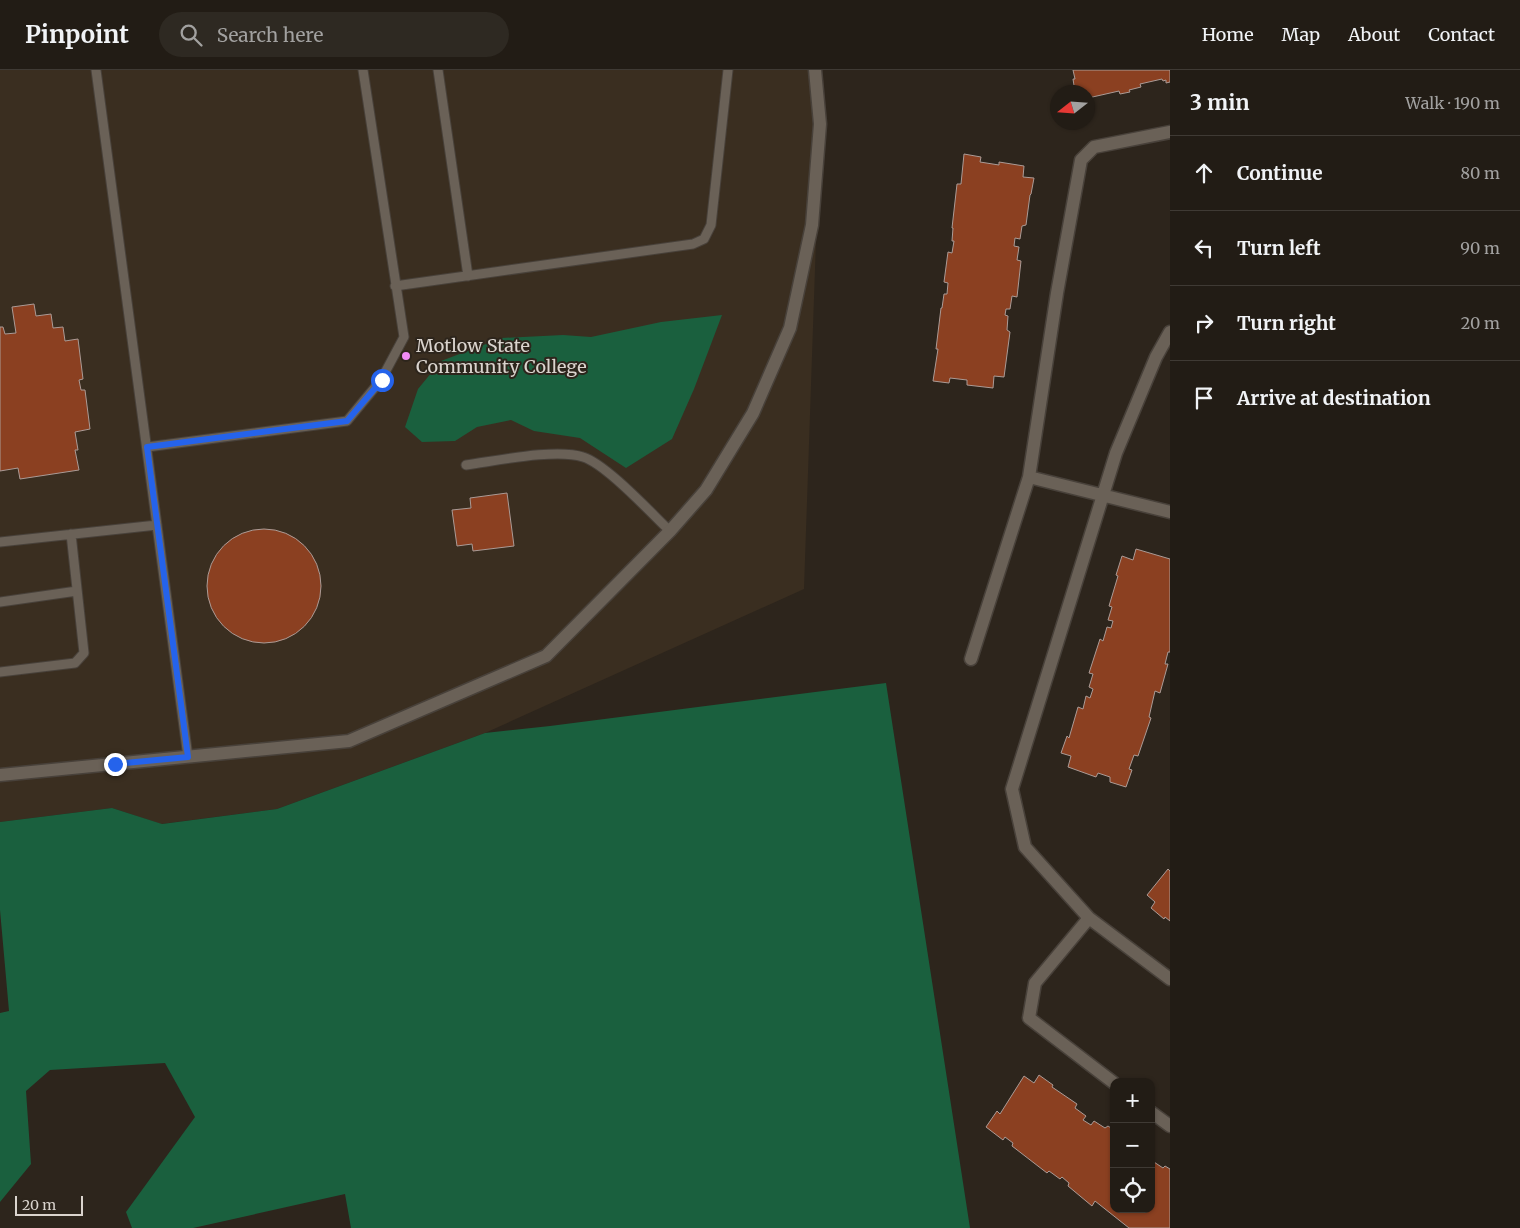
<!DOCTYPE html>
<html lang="en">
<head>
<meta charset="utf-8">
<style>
	body { margin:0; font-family:Merriweather,serif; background:#2e2922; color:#f1f3f6 }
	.controls { position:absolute; right:15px; bottom:15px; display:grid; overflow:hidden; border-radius:10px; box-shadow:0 1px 4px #0004 }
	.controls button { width:45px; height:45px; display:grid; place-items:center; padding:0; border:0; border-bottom:1px solid #3f3a34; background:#221c15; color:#f1f3f6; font:25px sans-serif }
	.compass { position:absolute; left:1050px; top:15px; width:45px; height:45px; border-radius:50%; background:#221c15; box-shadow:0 1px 4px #0004; rotate:253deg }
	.scale { position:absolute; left:15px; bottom:12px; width:68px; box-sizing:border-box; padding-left:5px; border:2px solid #dad4ce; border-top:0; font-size:14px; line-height:18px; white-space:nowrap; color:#dad4ce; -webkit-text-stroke:4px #2d251c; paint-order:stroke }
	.stop { position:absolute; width:15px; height:15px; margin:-11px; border:4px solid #2563eb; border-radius:50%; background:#fff }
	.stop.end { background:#2563eb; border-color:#fff; box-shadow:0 1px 5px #0008 }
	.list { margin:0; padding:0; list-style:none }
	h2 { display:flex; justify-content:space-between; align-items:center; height:65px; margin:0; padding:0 20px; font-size:21px }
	h2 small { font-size:16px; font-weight:400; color:#a2a1a0 }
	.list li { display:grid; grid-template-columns:32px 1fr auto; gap:15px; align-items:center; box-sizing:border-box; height:75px; padding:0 20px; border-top:1px solid #3f3a34 }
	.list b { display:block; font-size:19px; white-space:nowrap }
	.list em { font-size:16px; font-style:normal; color:#a2a1a0 }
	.icon { flex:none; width:28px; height:28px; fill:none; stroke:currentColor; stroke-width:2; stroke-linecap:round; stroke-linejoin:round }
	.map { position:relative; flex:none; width:1170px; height:1158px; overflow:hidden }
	header { display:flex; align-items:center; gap:30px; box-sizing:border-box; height:70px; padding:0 25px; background:#221c15; border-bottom:1px solid #3f3a34 }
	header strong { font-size:24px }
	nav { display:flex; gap:28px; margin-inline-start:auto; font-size:18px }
	.search { width:350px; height:45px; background:#2e2922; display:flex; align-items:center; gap:12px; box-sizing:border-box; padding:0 18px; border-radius:28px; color:#a2a1a0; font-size:19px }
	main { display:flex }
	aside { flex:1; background:#221c15 }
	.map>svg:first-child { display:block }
</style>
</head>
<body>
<header>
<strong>Pinpoint</strong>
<div class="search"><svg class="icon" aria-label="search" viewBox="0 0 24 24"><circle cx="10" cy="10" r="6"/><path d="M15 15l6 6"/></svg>Search here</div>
<nav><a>Home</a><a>Map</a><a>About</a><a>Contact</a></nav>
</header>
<main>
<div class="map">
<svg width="1170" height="1158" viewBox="0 0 1170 1158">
	<rect width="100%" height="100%" fill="#2d251c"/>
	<path fill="#3a2e20" d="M0,0H815L820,54L804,519L485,663L277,739L161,754L112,738L0,752Z"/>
	<path fill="#1a603e" d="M722,245L694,319L672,369L626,398L580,368L534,361L511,350L477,357L455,371L422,372L405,357L418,319L441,291L502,268L563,265L591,267L661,252Z
		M886,613L970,1158H351L345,1124L193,1158H132L126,1142L195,1047L165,993L50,1000L26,1021L31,1094L0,1132V943L9,941L0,840V752L112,738L162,754L277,739L485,663L550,656Z"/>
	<path fill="#8b4021" stroke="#ab9b96" d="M1073,0H1170V12L1166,13V10L1163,11L1162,9L1140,14L1141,17L1129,20L1130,22L1120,24L1119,21L1088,28V22H1075L1073,9H1075Z
		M964,84L981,87L980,92L999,95V92L1024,96L1023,107L1034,108L1031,124L1030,125L1026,155L1022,156L1020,169L1015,168L1014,176L1019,177L1017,190L1021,191L1017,227L1012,226L1010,239H1006L1005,245L1008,246L1007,260L1010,262L1004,307L994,306L993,318L967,315V310L950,308L949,313L933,311L938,279H936L941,238H942L944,224H947L948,213L944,212L948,182L952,183L954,171H952L953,158H952L957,114H961Z
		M34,234L36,246L51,244L53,258L63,257L65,271L78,269L83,309L79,310L81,320H85L90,359L75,362L78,380H75L79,400L20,409L18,398L0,401V257H3L5,264L16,263L12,237Z
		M507,423L514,476L473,481L472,474L457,476L452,440L471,438L470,428Z
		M207 516a57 57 0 1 1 114 0a57 57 0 1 1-114 0Z
		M1136,479L1170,489V582H1168L1165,594H1168L1160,623L1155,621L1149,647L1151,648L1138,686L1134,685L1129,699L1132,700L1126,717L1110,712V707L1098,703L1096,707L1068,697L1071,686L1061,683L1067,666L1069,668L1078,637L1083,639L1086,626L1090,628L1093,619L1089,617L1093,604L1089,603L1100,569L1103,571L1107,557L1111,558L1113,551L1108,550L1112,537L1109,536L1118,506L1116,505L1122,486L1133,490Z
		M1168,799L1170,801V851L1165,847L1164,849L1151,838L1155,832L1147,825Z
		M1039,1005L1053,1015L1052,1017L1077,1034L1075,1038L1086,1046L1083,1050L1091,1055L1094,1051L1105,1058L1108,1056L1114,1060V1139H1151V1090L1163,1098L1165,1096L1170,1099V1158H1129L1095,1131L1092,1136L1068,1116L1069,1113L1062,1107L1060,1109L1049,1101L1047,1103L1012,1076L1013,1073L1005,1067L1003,1070L986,1057L997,1041L1000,1044L1024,1006L1034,1013Z"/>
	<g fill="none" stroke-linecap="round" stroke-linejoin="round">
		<g stroke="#48413a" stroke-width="11">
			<path id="service" d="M96,0L188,687
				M438,0L468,206
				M395,216L693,174L704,169L711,155L728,0
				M147,377L347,351L381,310L404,267L363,0
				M466,395C496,391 556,378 583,387C606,394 651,443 670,461
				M0,472L157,455
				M0,532L77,521
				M0,602L75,593L84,583L71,464"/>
		</g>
		<g stroke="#48413a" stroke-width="15">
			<path id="minor" d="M1170,62L1094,77L1081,90L1057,223L1029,407L1170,442
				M1170,262L1156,287L1116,383L1012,719L1025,777L1089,848L1170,909
				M971,589L1029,407
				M0,705L349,671L546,586L670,461L706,420L753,343L790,258L812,155L820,54L815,0
				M1089,848L1035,913L1029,948L1114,1013
				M1151,1042L1170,1056"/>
		</g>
		<use href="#service" stroke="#6a6157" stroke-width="9"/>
		<use href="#minor" stroke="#6a6157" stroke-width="12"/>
	</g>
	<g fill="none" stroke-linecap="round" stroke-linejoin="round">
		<path stroke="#2563eb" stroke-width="6" d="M115,694L188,687L147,377L347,351L382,310"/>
	</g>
	<circle fill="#f08bf6" stroke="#2d251c" stroke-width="2" cx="406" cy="286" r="5"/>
	<g text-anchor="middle" stroke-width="4" stroke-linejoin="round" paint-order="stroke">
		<g font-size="18" fill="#dad4ce" stroke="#2d251c" text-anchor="start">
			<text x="416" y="282">Motlow State<tspan x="416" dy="21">Community College</tspan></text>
		</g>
	</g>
</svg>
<div class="controls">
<button>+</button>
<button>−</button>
<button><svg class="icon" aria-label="locate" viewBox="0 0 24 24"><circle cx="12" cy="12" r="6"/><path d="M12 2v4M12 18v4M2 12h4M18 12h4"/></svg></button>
</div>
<svg class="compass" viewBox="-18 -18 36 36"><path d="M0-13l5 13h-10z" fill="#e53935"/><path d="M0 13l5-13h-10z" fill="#a2a1a0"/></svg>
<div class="scale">20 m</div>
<div class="stop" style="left:382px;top:310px"></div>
<div class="stop end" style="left:115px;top:694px"></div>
</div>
<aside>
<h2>3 min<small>Walk · 190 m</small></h2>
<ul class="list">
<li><svg class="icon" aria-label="ahead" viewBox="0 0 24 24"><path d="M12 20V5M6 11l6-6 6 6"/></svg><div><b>Continue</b></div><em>80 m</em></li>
<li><svg class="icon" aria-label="left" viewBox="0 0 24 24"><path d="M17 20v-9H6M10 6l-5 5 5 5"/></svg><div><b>Turn left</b></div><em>90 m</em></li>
<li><svg class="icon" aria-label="right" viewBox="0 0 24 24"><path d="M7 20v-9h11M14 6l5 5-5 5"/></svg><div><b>Turn right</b></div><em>20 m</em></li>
<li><svg class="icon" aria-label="arrive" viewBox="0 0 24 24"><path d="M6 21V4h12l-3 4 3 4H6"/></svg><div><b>Arrive at destination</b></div></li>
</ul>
</aside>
</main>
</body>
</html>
